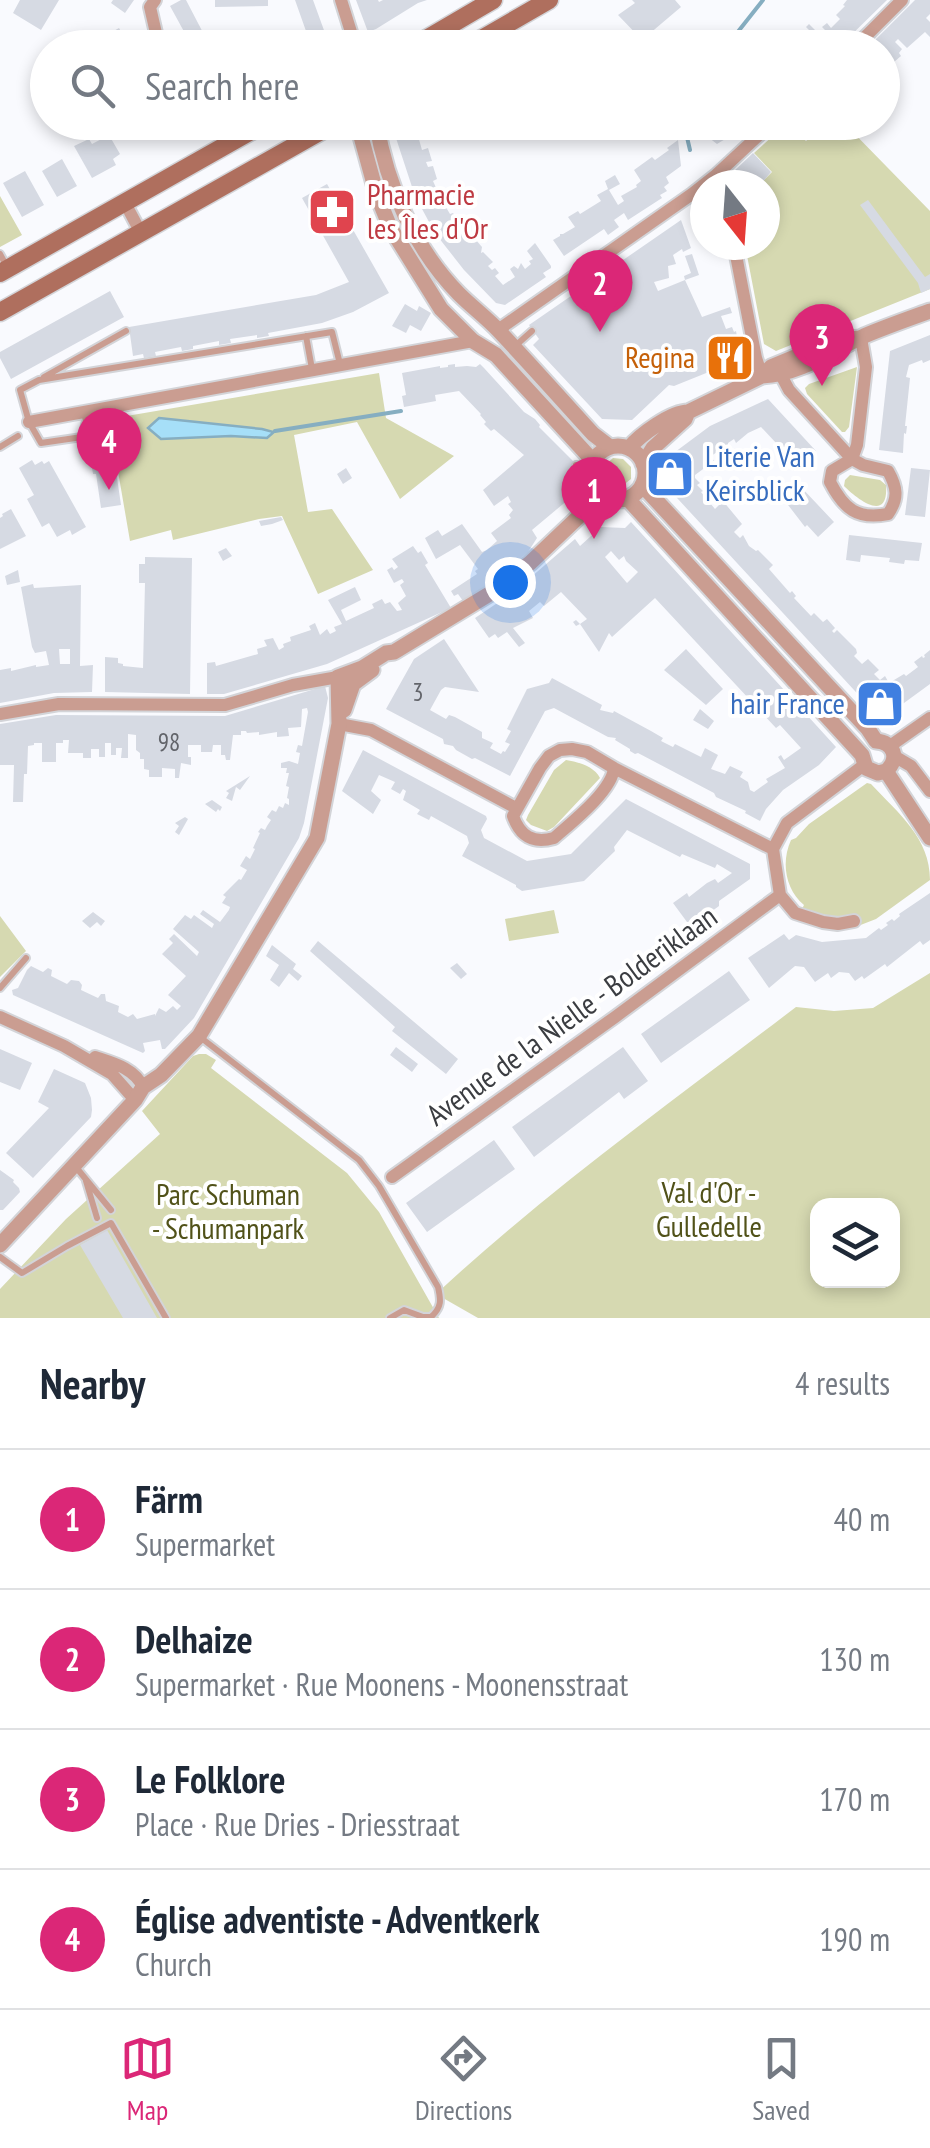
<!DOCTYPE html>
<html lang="en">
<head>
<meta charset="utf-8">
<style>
	body { margin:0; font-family:"PT Sans Narrow",sans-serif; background:#f6f6f7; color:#1f2937 }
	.controls { position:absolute; right:30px; bottom:30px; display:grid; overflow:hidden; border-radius:20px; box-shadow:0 5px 15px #0003 }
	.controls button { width:90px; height:90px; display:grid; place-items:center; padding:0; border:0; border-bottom:2px solid #e0e1e3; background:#fff; color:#1f2937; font:50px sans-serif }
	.compass { position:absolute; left:690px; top:170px; width:90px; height:90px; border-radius:50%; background:#fff; box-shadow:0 5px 15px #0003; rotate:163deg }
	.you { position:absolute; left:510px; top:582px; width:35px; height:35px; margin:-25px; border:8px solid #fff; border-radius:50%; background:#1a73e8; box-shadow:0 0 0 15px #1a73e833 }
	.badge { display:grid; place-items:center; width:65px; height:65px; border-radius:50%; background:#db2777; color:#fff; font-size:32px; font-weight:700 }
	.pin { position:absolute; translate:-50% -82px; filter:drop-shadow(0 2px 5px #0008) }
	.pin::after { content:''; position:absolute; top:52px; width:35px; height:30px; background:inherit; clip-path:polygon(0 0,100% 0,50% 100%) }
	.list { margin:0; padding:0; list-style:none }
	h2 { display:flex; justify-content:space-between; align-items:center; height:130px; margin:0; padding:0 40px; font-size:42px }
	h2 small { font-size:32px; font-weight:400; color:#747a83 }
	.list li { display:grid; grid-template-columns:65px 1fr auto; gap:30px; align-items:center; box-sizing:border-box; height:140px; padding:0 40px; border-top:2px solid #e0e1e3 }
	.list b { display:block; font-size:38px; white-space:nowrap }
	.list p { margin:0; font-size:32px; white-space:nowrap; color:#747a83 }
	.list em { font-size:32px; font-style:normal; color:#747a83 }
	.icon { flex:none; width:55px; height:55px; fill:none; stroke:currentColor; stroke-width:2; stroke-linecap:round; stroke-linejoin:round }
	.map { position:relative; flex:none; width:930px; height:1318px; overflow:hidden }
	.search { position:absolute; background:#fff; box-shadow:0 5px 15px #0003; left:30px; right:30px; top:30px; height:110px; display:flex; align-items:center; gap:25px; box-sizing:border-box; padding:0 35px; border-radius:55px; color:#747a83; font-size:38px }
	.sheet { height:690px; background:#fff }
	nav { display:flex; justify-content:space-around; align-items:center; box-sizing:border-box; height:140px; border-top:2px solid #e0e1e3; background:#fff; font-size:28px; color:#747a83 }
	nav a { display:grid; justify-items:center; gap:5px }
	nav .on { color:#db2777 }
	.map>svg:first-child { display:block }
</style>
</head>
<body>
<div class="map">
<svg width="930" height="1318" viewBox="0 0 930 1318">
	<rect width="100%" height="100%" fill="#f9fafe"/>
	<path fill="#d6d9b1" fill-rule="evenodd" d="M787,123L806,141L827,123H844L930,211V289L776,351L764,344L745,245H765V185H762L761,183L772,172L754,153Z
		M0,196L22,235L0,247Z
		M857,367L849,427L845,432H842L807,394L805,388L809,384Z
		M379,373L386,418L454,456L400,499L357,422L294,435L308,512L332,509L373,570L318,594L282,516L259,519L173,540L171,530L130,541L109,419Z
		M613,458L623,459L631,467V479L622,486L610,485L603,476L604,466Z
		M850,475L880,480L886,485C889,524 857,499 844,486L845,480Z
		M566,760C578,762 594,766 600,778L554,827L547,831L531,825L526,820L528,815L554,770Z
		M867,783L871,784C899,814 930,838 930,880L876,919L858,926L850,915C833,919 818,915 802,909L804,905C785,889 781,862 791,840L796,838L809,824Z
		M554,910L559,933L509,941L505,919Z
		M0,916L26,951L0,977Z
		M930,973V1318H478L436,1294C548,1190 674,1100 796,1007L834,1011L873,1008ZM818,1206H892V1280H818Z
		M199,1054H206L216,1060L211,1068L347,1173L379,1212L439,1318H0V1289L66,1219L160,1134L142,1111L193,1056Z"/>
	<path fill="#a6dff8" stroke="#86aec1" stroke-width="2.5" d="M159,418L262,429L273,432L275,431L267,438L231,436L161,439L148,428Z"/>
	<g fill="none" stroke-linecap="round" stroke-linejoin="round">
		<path stroke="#86aec1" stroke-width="4" d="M722,48L733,38L763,0
			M680,122L686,133L690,150
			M275,431L401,411"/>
	</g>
	<path fill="#d6dae3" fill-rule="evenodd" d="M20,0H59L41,30L13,13Z
		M113,0H134L125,13L111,3Z
		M181,0H186L211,48H193L170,6Z
		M215,0H268V6L215,7Z
		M295,0H313L329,44L312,48Z
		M356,0H378L379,2L383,0H427L418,3L376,29L368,32Z
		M632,0H675L681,7L642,40L618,15L635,3Z
		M847,0H887L838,48H796L811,32L806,27L809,24L823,38L828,33L822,27L827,23L831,28L840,19L836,15L845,6L843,5Z
		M915,0H930V14L926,18L930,22V37L925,32L907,48L898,39L895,42L902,49L899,53L901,56L894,62L888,56L882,62V48H867Z
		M119,28L130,48L107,47L101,38Z
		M588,32L589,34L595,32L598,37L600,36L607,48H566L574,43L572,41Z
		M135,122H173L144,137Z
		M402,122H468L455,130L452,125L440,132L438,130L418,136L422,150L428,148L432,161L426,162L428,167L433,166L437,179L433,181L438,192L442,190L447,203L444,204L450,214L453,213L467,234V237L471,242L475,239L482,247L481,253L483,252L493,262L488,266L492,270L495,268L499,273L495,276L503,285L515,277L510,269L514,266L518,269L521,263L525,269L531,264L529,261L533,259L527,251L535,243L551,266V268L543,273L546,277L505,305L496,303L464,270L435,233L415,196L394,132L397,126Z
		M704,122H741L732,134L726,136L727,138L717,144L704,134L706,133L700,126Z
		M791,122H824L806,139Z
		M109,135L120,154L113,159L116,165L92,178L74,146L89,139L92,144Z
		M678,140L681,166L666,177L669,183L664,187L667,191L660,195L662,198L628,220L624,213L614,220L619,227L608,235L604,229L564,256L553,240L560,236V234H563L575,227L568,217L578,211L580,214L601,201L597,195L608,189L605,181L615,175L620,184L609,190L618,205L624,201L621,196L637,187L636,185L641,181L634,170L652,157L655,160L669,150L667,148Z
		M753,153L771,172L760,185H734L731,174Z
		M62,159L77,186L57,197L42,171Z
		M25,171L44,205L22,217L3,183Z
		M327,184L389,293L353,312L322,323L268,333L269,336L257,338V335L230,339L231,343L219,345V341L193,346V349L182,351L181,347L155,352L156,356L144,358L143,354L133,356L129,327L316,295L349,282L302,198Z
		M868,200L925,277L930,274V289L921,293L918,283L860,205Z
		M681,220L691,248L683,252L682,249L673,255L676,264L668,266L669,278L654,282L658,291L685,280L702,317L730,307L732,313L721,316L726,329L732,327L734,332L736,331L741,359L674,386L669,385L632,420L602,419L533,345L539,339L529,325Z
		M692,254L699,275L685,280L684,276L691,273L685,256Z
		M110,291L124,317L11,379L0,358V352Z
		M405,304L417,311L419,306L431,313L421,331L410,325L406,333L392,326Z
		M930,335V360L923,363L922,360L909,365L906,377L910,378L905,426H907L906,434L904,433L903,453L879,450L890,351Z
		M455,364V367L467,366L476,367L480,364L484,368L524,412L535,419L540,425L539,427L577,465L575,494L532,530L537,538L528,552L499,577L463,601L458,594L454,596L451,591L477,574L475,571L478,569L460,545L436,559L425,538L438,530L442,536L462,524L482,552L487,550L497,541L491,533L511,518L509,515L513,510L508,504L511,502L508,496L494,506L483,490L524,455L494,429L491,431L484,424L486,422L480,415L481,414L459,391L435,395L436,401L404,407L402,396L406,395L402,373L440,366V368L448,367V365Z
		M768,399L816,451L794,471L782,458L786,454L776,449L777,444L761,427L748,433L736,443L734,439L728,443V445L711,456L714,461L695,475V478L700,483L697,485L703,491L701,492L715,509L723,501L742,524L734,532L740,538L743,535L749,546L756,551L758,550L773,565L769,569L790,593L792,591L796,596L794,598L811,616L814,613L823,622L827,619L835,628L832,631L834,633L837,630L856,649L857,653L854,656L862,664L868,659L879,670L874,674L880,680L885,676L889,683L904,674L906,676L918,667L914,662L922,656L923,658L925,657L924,655L930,650V684L904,703L878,716L666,486L667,458L710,426Z
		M114,457L121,505L101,508L96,474H93L91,461Z
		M32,460L35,465L42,461L44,464L49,461L86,527L72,535L70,530L57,537L49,523L42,527L27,499L34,495L19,468Z
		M346,468L352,478L343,484L337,474Z
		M911,468L930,470L925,517L905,515Z
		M801,487L834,522L818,537L807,525L805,527L785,501Z
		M11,509L26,536L0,549V518L3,516L2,514Z
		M281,517L283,520L272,524L261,526L259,521Z
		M631,522L836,747L819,765L783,790L766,809L760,821L745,813L746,811L716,797L714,793L638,753L635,754L630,751V749L615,740L616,738L608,737L554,708L545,711L510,776L475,758L472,759L456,750L453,746L444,744L443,739L386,709L414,659L444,639L479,692L445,687L441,690L430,710L446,719L449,715L455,717L482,732V738L493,743L490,748L501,754L503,751L505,752L510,744L505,742L511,731L507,729L527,689L549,683L552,678L602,705L600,710L613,713L614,711L651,731L663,738L661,741L673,747L675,744L701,757L705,748L718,755L711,769L725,774L730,766L743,772L740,777L748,782L750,790L754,792L768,782L766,779L785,768L778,757L781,755L784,760L801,748L780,725L776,728L655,598L612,637L609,633L599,652L580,624L576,626L573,622L576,620L580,624L587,619L561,592L544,606L540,602L529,611L533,618L513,628L525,643L519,647L507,632L498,638L495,634L489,638L475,618L515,591L575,539L580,546L601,527L625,528ZM611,551L619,560L624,556L626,561L638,572L627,583L605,557Z
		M849,535L922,543L919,561L905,560L904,564L889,562L890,558L861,555L860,562L846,560Z
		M413,546L418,553L421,551L428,563L425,565L451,608L327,664L224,694H207V663L215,662L216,666L258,654L257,649L267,646L264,640L273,638L279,650L284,647L283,644L291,641L290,637L311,630L309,626L315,623L320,635L327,629L330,634L336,631L334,627L342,624L328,600L355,587L361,600L341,610L346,621L374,608L372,604L382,599L385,604L390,602L397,611L402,610L398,603L406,596L400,585L404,582L402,579L394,583L387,570L392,567L394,570L398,567L392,559Z
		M226,548L232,556L223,561L218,552Z
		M145,557L192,558L190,694L105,692V657L118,658V663L123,664V666L143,668L145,583H139V564H145Z
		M18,570L20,582L7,585L5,576Z
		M33,584L34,588L81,585L80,666L93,665L92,692L54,693L0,703V670L11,668V671L36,665V667L49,665L46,651L35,653L32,647L21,587ZM59,649H70V664H60Z
		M686,649L723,689L706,705L664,670Z
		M325,686L328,698L304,823L299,838L194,1018L165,1049H162L160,1040L143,1043L145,1051L143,1053L13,995L12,990L18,988L27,970L31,966L43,972L48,968L52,970L51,976L67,984L71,980L79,981L82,985L81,990L98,998L101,994H105L106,1001L119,1006L118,1012L128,1017L133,1014L137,1019L155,1014V1016L159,1008L166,1012L173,1006L177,1010L181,1006L168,995L186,976L162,954L173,943L169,939L174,934L197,956L199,952L173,929L185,915L191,919L194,915L212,928L214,924L200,914L203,910L220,922L229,910L230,907L222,903L226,897L223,895L239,879L241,880L247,870L240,866L246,856L250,859L255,849L253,848L260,833L258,832L261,828L265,830L267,826L271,820L267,817L272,810L276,812L279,806L283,808L285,803L289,805V799L287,798L289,787L286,786L289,773H286L287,768H281V763L289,761L298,764L300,753L296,752L298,745L302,746L308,712L307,708L302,709L301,727L288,728L289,736L277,737V732L259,735V732L247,733L246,731H241V735H233L230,760H226L225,755H221V745H213L212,752H201V745H188V757H191V765L181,763L179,778H175V769L162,768V777H149V770L144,769V759H140V753L136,750V735L128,734V758H121L122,748H116V755H111V743H105V757H99V749H91V758H83V753H68L69,740H63V743H56V762H42V743H34V745L28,746L27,774H24L23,802H13L14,765H0V724L56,715L225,716Z
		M700,709L714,721L708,729L693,720Z
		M363,750L486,816L487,819L481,830L484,838L527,861L571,854L626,799L750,864V879L719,901V906L693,925L687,922L673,903L687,893L689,897L707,883L715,879L718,883L732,873L717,864L715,868L682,854L680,857L627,830L614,847L615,851L584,881L522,891L516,887V885L462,856L469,843L467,836L431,816L429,820L417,814L420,810L403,800L406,791L403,789L400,794L391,789L395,782L379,775L371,791L381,800L373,814L342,791Z
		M250,776L240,790L236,787L232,801L226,798L229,793L226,791Z
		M212,800L222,807L220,811L218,809L216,812L205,804Z
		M185,817L188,819L179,835L175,832L179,826L175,823Z
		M930,893V940L923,945L920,941L887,967L885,964L864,979L862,976L855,981L849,973L839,972L831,978L828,973L815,982L804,967L795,966L769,988L748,958L784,934L789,940L796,935L822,942L866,938L879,928L881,930L888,925L886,923L892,919L894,921L900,916L899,914Z
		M93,912L105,921L101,926L97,922L90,928L82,921Z
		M318,941L458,1059L446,1074L392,1031L395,1027L310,951Z
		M272,945L296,964L293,969L302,976L298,981L289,973L279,987L270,980L279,965L266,956Z
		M457,963L467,974L461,979L450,968Z
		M729,971L750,1000L661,1063L641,1034Z
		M396,1047L418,1064L412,1072L390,1055Z
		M623,1047L648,1081L624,1099L619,1092L534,1157L512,1127Z
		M0,1049L32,1063L20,1090L0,1082Z
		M54,1069L85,1083L91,1098L92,1110L91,1117L33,1178L6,1153L49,1108L38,1102Z
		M494,1140L515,1169L427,1232L406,1203Z
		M0,1170L14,1180L13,1182L19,1188L20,1192L3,1210H0Z
		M107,1230L157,1318H123L80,1245Z"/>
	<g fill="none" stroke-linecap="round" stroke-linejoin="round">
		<g stroke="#d3d4d8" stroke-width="10">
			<path id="service" d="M0,254L7,267
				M306,336L312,369
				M514,347L532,331
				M44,377L126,331
				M84,412L86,421L82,437L41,443L29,422L20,390L39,380L332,332L340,364
				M0,447L18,436
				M576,465L591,466
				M571,497L583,511
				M0,988L26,958
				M200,1037L359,1160L379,1186L438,1287C441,1300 442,1307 431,1317H423L404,1310L390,1318
				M75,1166L111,1210
				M86,1181L97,1218
				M0,1257L22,1273L67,1246L111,1223L166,1318"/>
		</g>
		<g stroke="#d3d4d8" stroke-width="16">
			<path id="minor" d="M155,0L150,7L156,33L164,48
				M341,0L356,48
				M854,48L902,0
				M125,203L141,233
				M734,245L756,358L762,376
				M498,330L692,194L716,175L773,122
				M781,375L789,390L852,459L863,465L888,471C897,487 899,498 888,514C857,520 844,509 830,482L832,471L852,459L857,445L866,367L861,338
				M29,422L473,341
				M0,714L59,704L225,705L293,685L338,677
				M339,724L371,730L516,808
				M890,746L930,718
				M894,756L911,766L930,791
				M614,768C612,791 571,823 554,838C533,844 520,836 513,816L540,768L549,756L560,750L572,749L587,752L614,768L773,849
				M854,921L838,924L823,922L795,913L780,895L773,849L787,823L864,765
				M0,1017L64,1046L112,1074L135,1100
				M95,1057C113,1063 134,1068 143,1087
				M392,1177L615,1017L780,895"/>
		</g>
		<g stroke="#d3d4d8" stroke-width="19">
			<path id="tertiary" d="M357,122L377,195L390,227L441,309L473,341L496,355L594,462
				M376,122C387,186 414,248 459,294C472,307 487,318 499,331C531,365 562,400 593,434L610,447
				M762,376C800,374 830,352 864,336C885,327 908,319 930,311
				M591 473a27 27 0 1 1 54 0a27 27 0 1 1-54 0Z
				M629,448C640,435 671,412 688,412L762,376L771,367L836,340L861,338
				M643,464L653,448L685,419L688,412
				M642,485L868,729L876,741C894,742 900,759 886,771
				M627,498L862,755L866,768L878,773L886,771
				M344,710L353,684L372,670
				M886,771L930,838
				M0,1245L135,1100L143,1087L161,1075L199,1036L317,838L339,724L338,677L362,668L386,653L394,652L491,593L530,563L591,505L599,492"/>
		</g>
		<g stroke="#d3d4d8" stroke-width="21">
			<path id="secondary" d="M411,48L493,0
				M466,48L549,0
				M0,273L267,122
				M0,312L337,122"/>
		</g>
		<use href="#service" stroke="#ca9d91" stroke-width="6"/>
		<use href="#minor" stroke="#ca9d91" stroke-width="12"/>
		<use href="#tertiary" stroke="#ca9d91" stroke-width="15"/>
		<use href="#secondary" stroke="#af6f5e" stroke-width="18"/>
	</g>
	<defs>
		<g id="pharmacy-square" transform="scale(2.5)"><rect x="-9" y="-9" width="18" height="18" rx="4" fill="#e0444e" stroke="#fff"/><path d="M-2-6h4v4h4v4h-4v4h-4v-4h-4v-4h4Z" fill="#fff"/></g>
		<g id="restaurant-square" transform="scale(2.5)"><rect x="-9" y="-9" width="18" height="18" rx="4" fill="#e8710a" stroke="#fff"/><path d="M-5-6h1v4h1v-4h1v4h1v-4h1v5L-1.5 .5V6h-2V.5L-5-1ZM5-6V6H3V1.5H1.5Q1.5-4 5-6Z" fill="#fff"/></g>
		<g id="shop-square" transform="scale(2.5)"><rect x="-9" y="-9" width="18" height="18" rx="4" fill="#3f7fe0" stroke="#fff"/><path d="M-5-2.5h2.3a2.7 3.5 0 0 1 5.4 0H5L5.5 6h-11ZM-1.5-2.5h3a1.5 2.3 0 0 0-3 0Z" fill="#fff"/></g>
	</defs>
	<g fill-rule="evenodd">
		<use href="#pharmacy-square" x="332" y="212"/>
		<use href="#restaurant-square" x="730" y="358"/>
		<use href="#shop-square" x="670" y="474"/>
		<use href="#shop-square" x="880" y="704"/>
	</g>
	<g text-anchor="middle" stroke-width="8" stroke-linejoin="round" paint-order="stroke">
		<g font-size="25" fill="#62646a">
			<text x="418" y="701">3</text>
			<text x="169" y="751">98</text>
		</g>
		<g font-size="30" fill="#be3a42" stroke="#fff" text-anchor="start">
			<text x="367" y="205">Pharmacie<tspan x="367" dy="34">les Îles d'Or</tspan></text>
		</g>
		<g font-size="30" fill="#c56008" stroke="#fff" text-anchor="end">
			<text x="695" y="368">Regina</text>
		</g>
		<g font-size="30" fill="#366cbe" stroke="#fff" text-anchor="start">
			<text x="705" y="467">Literie Van<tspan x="705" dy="34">Keirsblick</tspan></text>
			<text x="845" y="714" text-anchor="end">hair France</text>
		</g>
		<g font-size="30" fill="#3b3d41" stroke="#fff">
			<text transform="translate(572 1016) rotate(-36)" y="10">Avenue de la Nielle - Bolderiklaan</text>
		</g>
		<g font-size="30" fill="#515219" stroke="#fff">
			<text x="709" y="1203">Val d'Or -<tspan x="709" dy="34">Gulledelle</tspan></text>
			<text x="228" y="1205">Parc Schuman<tspan x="228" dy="34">- Schumanpark</tspan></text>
		</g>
	</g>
</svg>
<div class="controls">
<button><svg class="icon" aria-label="layers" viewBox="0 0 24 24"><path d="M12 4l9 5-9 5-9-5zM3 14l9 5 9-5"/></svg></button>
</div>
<svg class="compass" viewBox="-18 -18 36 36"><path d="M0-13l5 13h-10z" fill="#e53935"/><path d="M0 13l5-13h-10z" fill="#747a83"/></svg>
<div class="you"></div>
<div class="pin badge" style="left:594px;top:539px">1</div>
<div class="pin badge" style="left:600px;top:332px">2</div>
<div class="pin badge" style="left:822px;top:386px">3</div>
<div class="pin badge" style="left:109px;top:490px">4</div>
<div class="search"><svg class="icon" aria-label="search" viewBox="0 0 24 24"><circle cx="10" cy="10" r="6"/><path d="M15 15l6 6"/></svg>Search here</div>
</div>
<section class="sheet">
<h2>Nearby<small>4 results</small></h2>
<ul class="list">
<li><span class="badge">1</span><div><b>Färm</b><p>Supermarket</p></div><em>40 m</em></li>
<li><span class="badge">2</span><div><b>Delhaize</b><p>Supermarket · Rue Moonens - Moonensstraat</p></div><em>130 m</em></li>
<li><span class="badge">3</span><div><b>Le Folklore</b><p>Place · Rue Dries - Driesstraat</p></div><em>170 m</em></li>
<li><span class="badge">4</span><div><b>Église adventiste - Adventkerk</b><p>Church</p></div><em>190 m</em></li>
</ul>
</section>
<nav>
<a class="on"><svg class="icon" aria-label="map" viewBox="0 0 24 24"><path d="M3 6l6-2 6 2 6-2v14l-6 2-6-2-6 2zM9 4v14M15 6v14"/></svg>Map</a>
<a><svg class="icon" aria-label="directions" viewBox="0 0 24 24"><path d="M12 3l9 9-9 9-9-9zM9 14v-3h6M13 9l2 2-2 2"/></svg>Directions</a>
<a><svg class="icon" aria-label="saved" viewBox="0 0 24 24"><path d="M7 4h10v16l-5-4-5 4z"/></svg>Saved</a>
</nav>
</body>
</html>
